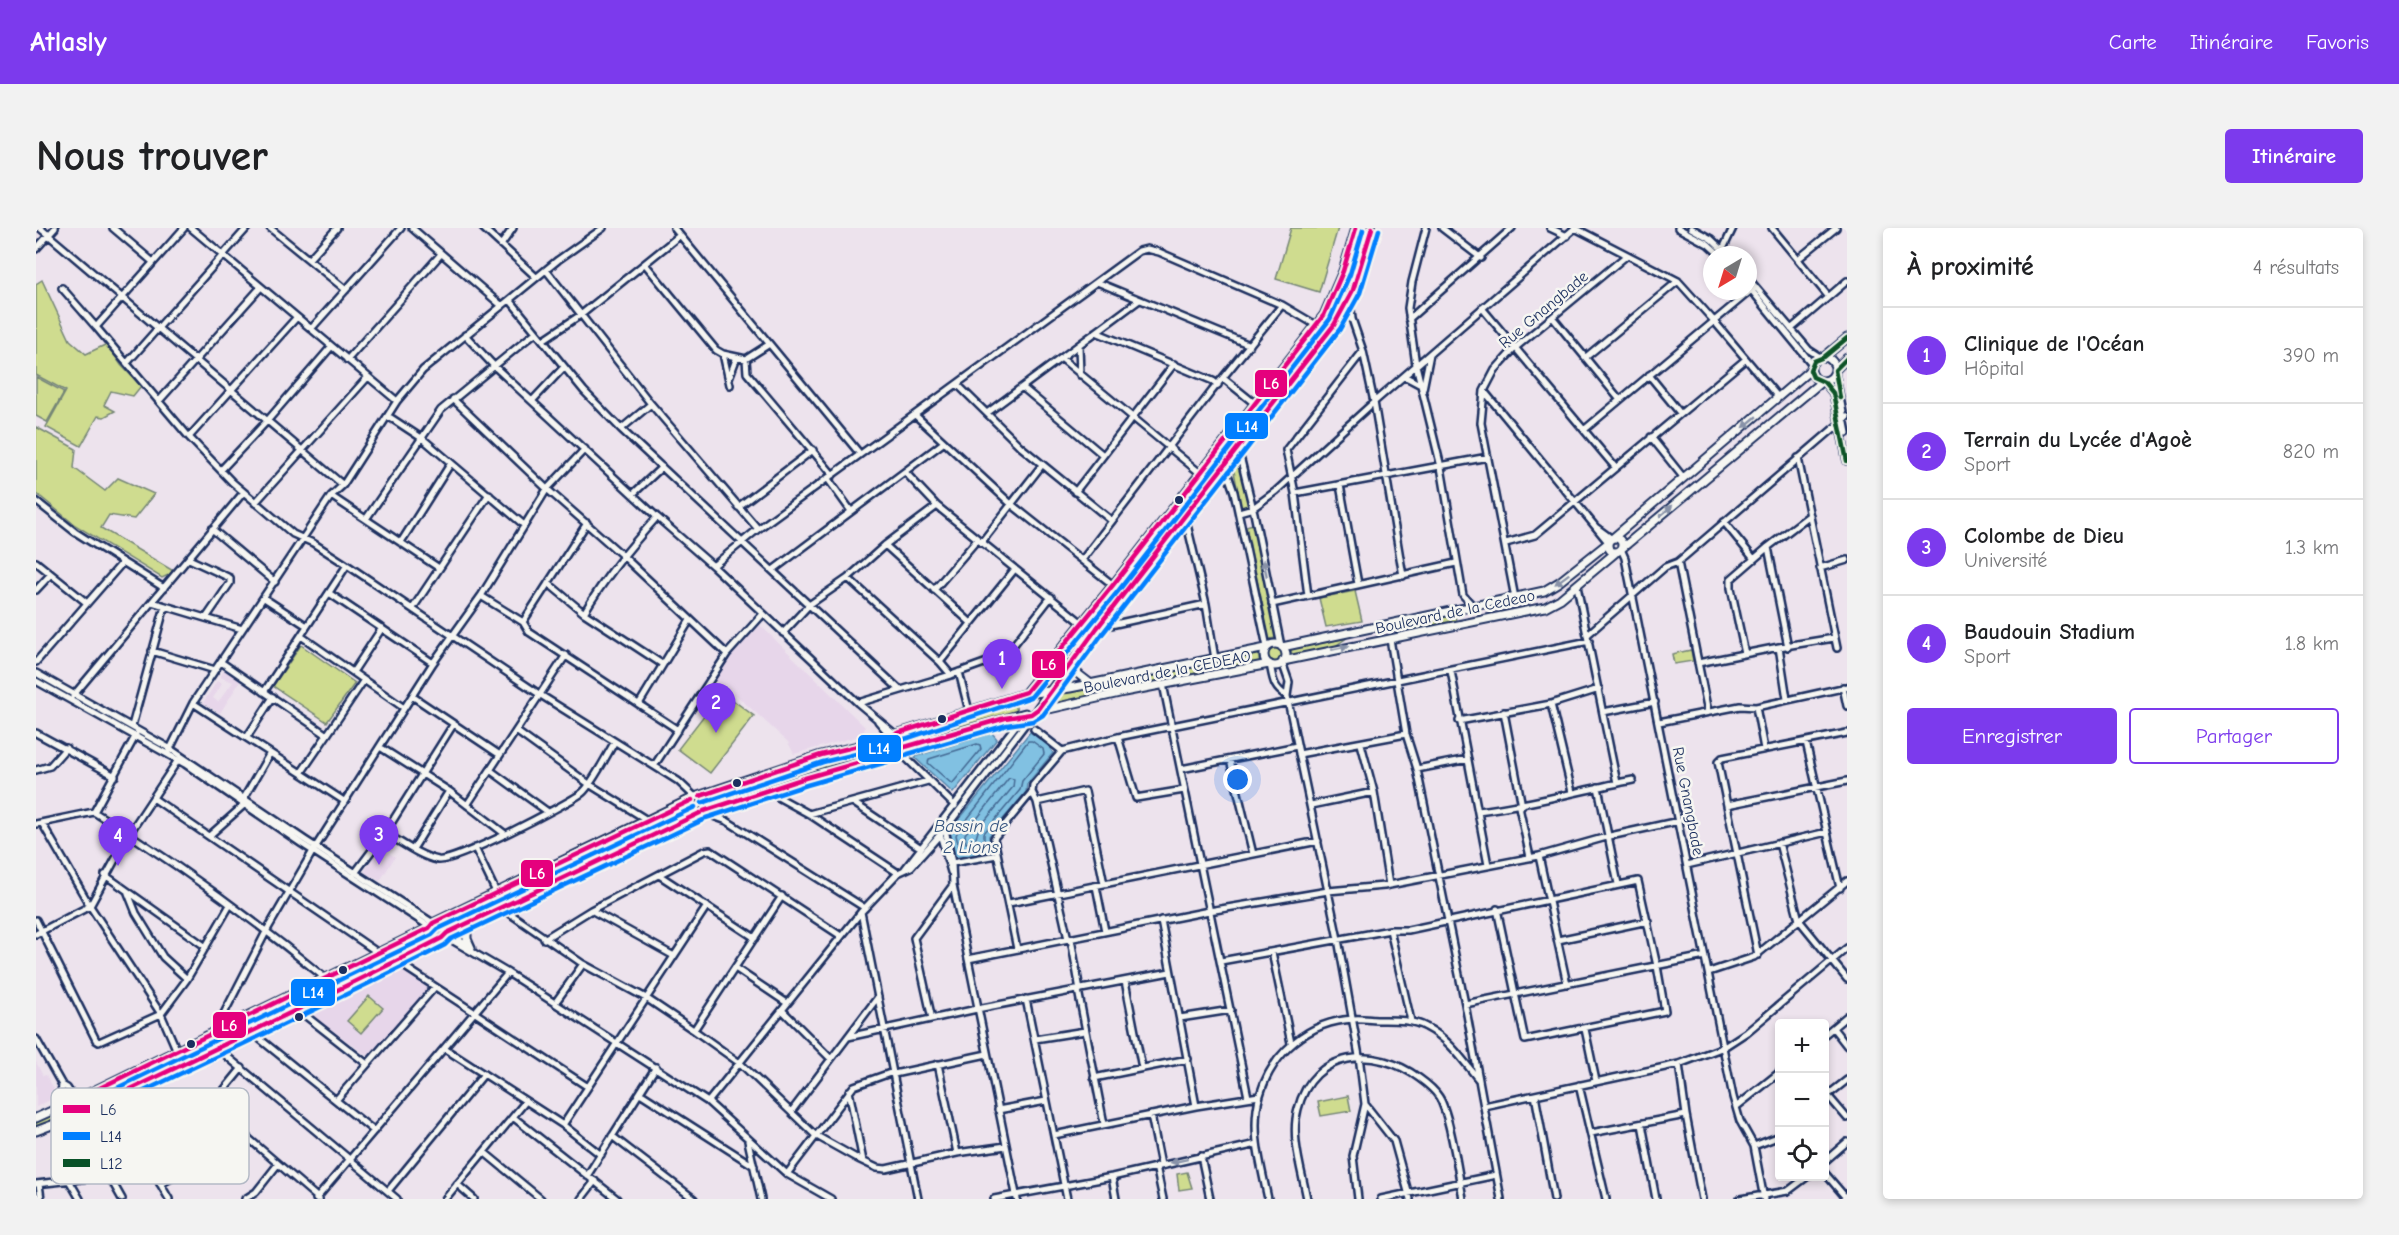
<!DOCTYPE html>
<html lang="fr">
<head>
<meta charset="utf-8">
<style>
	body { margin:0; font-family:"Comic Neue",sans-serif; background:#f2f2f2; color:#202124 }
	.controls { position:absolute; right:18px; bottom:18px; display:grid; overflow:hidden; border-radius:6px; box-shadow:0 3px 9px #0003 }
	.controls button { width:54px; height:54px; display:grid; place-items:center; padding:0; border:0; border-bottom:2px solid #e0e0e0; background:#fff; color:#202124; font:30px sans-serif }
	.compass { position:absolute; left:1667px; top:18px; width:54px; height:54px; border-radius:50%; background:#fff; box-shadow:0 3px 9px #0003; rotate:218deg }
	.you { position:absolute; left:1202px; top:552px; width:21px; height:21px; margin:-15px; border:4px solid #fff; border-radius:50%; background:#1a73e8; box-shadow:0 0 0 9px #1a73e833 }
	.badge { display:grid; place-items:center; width:39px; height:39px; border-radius:50%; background:#7c3aed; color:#fff; font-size:20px; font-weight:700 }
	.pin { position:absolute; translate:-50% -50px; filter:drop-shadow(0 2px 3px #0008) }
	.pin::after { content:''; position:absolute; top:32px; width:21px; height:18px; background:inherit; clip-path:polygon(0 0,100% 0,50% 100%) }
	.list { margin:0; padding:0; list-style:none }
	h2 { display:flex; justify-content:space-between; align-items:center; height:78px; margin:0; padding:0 24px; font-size:26px }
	h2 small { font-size:20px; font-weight:400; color:#757577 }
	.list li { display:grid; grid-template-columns:39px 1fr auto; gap:18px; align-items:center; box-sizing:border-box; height:96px; padding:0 24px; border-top:2px solid #e0e0e0 }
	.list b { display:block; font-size:22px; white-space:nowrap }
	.list p { margin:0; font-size:20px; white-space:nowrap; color:#757577 }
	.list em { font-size:20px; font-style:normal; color:#757577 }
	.actions { display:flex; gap:12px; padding:18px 24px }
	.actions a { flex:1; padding:14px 0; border:2px solid #7c3aed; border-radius:6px; text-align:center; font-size:21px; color:#7c3aed }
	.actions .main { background:#7c3aed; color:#fff }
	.icon { flex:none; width:33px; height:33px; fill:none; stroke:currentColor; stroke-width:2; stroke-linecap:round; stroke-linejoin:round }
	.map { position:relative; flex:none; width:1811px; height:971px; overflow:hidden; border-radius:6px }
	header { display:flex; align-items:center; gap:36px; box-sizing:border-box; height:84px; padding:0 30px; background:#7c3aed; color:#fff }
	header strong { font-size:28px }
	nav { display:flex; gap:33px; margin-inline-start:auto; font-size:21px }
	.intro { display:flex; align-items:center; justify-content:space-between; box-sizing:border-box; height:144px; padding:0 36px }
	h1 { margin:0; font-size:42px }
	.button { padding:15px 27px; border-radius:6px; background:#7c3aed; color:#fff; font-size:21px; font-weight:700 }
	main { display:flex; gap:36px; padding:0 36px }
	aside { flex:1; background:#fff; border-radius:6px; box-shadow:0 3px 9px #0003 }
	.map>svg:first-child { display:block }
</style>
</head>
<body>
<header>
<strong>Atlasly</strong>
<nav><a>Carte</a><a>Itinéraire</a><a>Favoris</a></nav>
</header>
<div class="intro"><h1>Nous trouver</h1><a class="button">Itinéraire</a></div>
<main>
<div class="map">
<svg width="1811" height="971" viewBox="0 0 1811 971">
	<rect width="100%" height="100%" fill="#ede3ed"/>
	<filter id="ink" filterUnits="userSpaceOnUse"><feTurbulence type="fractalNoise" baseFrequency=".0167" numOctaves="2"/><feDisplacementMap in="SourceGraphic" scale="12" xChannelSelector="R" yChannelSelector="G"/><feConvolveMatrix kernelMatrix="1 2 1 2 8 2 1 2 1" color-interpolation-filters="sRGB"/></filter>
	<g filter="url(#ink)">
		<path fill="#e7d6ea" d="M724,397L829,499L827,507L758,526L752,514L689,457L685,459L677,452L692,428Z
			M189,441L205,452L184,485L167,475L181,453L186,456L177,470L182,474L197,454L184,449Z
			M344,619L359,629L344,653L328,644Z
			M366,740L393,761L334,830L272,784Z
			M0,834L7,848L10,847L22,868L0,879Z"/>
		<path fill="#cfdc8f" stroke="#758676" stroke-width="1.5" d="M1255,0H1302L1283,64L1240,51Z
			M6,52L34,112L50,126L71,116L85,137L105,158L97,168L75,163L68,177L79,183L68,189L62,188L45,218L10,199L30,163L0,147V56Z
			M0,149L28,164L11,194L0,188Z
			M1232,171L1235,173L1202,215L1196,210L1219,181Z
			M0,199L40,221L38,240L69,263L82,250L118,266L98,291L73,287L65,300L139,344L126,350L39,297L0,265Z
			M1189,218L1194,219L1196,223L1172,254L1169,253L1166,248Z
			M1204,232L1212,279L1205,280L1197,238Z
			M1160,256L1166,261L1140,295L1125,306L1123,304Z
			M1217,296L1240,410L1233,411L1210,298Z
			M1319,363L1326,393L1290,399L1283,370Z
			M1419,387L1420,394L1377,403L1368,398Z
			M1311,410L1296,420L1256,428L1255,421Z
			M265,417L319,455L291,494L237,458Z
			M1231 427a8 8 0 1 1 16 0a8 8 0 1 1-16 0Z
			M1655,422L1657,433L1638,436L1636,426Z
			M1222,426L1224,435L1008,478L1016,467Z
			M686,464L718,488L674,545L642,521Z
			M977,473L979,474L981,484L872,514L870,506Z
			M850,513L852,521L677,576L673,567L688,562Z
			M650,577L654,586L586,618L584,614L602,600Z
			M480,664L484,669L416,701L412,693L464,668Z
			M389,703L392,713L50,881L47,873L51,870Z
			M333,768L347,780L325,805L311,793Z
			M1312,868L1315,883L1285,888L1282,874Z
			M25,883L27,890L0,901V894Z
			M1151,944L1156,960L1143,962L1141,946Z"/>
		<path fill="#81c1e2" stroke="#5887ad" stroke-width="1.5" d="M994,504L1012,517L1017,525L991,556L990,564L953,608L955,623L919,631L914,605L917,599Z
			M956,505L961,511L917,565L878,529Z"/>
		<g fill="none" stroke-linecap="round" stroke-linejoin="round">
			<path stroke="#446993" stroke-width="1.5" d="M992,513H996L1007,521L1008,526L986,553L984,562L948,605V619L924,624L920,607L922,603Z
				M941,516L944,517L945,521L916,556L892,535L893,531Z
				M973,550L978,551L977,559L943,600L939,613L930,615L929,606Z"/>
			<g stroke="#1b2f5e" stroke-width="10">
				<path id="minor" d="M4,0L307,257
					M77,0L117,34
					M148,0L60,99L153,209L196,254L257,306L277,315L311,337L503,466L642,553L659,569
					M155,0L361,173
					M234,0L310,62
					M376,0L466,78
					M447,0L500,49
					M638,0L824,226
					M1390,0L1376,54L1372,80L1380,137L1405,239L1427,367L1437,378
					M1406,0L1445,30
					M1514,0L1531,8
					M1539,0L1642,53L1678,93L1742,169
					M1642,0L1672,16L1684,27
					M1655,0L1675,11L1692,27
					M1736,0L1792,68
					M465,17L477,0
					M0,21L19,0
					M1686,23L1697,0
					M273,31L301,0
					M1762,31L1800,0
					M609,36L680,122L687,126L710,131
					M510,42L615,176L722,301
					M1712,50L1773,122L1784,129
					M1061,54L1214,117
					M1712,58L1776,136
					M26,60L60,99
					M1314,71L1316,91L1327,123L1338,174L1367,348
					M474,72L548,163L585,201L863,461
					M1446,80L1579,239
					M1517,90L1584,172
					M1373,91L1476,0
					M275,101L365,0
					M1755,101L1811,53
					M1060,104L1177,153L1182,157
					M429,107L458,138L621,289L677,338L822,475L859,506
					M507,112L546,86L643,8
					M732,117L710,131L711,145L797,247
					M1043,117L1044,147
					M687,126L694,157
					M1550,129L1642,53
					M1025,130L1164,245
					M311,132L405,26
					M91,135L211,0
					M1799,144L1811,205
					M1613,147L1644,185
					M1368,148L1385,157
					M693,150L701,129
					M1187,150L1218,175
					M1788,154L1797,165L1811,233
					M921,156L985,219L1076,293
					M986,159L1067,227
					M1387,161L1394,126
					M1448,163L1445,195L1479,370
					M417,171L511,261L586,327L691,426
					M123,173L225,59
					M496,173L528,139
					M951,185L1102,73
					M879,187L975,276L1077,357
					M352,188L387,211L488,297
					M585,201L615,176
					M1548,202L1719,59
					M153,209L261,89
					M1615,209L1647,249
					M1202,220L1218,285L1245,418
					M1762,230L1801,420
					M1186,241L1192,247L1198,264L1231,419
					M185,242L232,192L295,119
					M869,244L901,278L1046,395
					M792,251L815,283
					M1304,257L1322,356
					M1039,264L1138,136
					M1259,265L1452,229
					M597,266L626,239
					M295,268L403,340
					M0,273L39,304L128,360
					M219,275L331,150
					M702,279L777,222
					M1203,284L1217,280L1240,263L1338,174L1539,0
					M1149,288L1170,376L1179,431
					M330,291L405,182L500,104
					M1688,294L1718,331
					M1561,300L1576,311
					M176,301L239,354
					M365,314L415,235
					M1572,314L1448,163L1459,142L1479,120L1590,28
					M945,315L1006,237
					M1470,315L1499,307L1710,131
					M849,317L935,395
					M1732,319L1752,419
					M1585,321L1589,330L1697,869L1704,893L1718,918L1728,971
					M153,331L194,350V355L170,390
					M1046,332L1176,163L1246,77
					M0,334L51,375
					M1642,334L1672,484
					M677,338L722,301L1103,23L1111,21L1123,24L1246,77L1280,97
					M1784,340L1811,332
					M737,342L907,215
					M812,350L904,434L915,447
					M512,355L548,385L626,436
					M1541,358L1581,555
					M0,362L15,346
					M898,362L941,312
					M293,365L397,435
					M445,368L487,394L493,404L642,502
					M1272,368L1259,265L1250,222L1327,123
					M228,370L271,398
					M116,374L206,401
					M1236,376L1420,335
					M377,380L453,266
					M548,385C569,349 593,320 621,289
					M487,394L551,295
					M1061,400L1170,376
					M747,405L773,377L812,350L849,317L901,278
					M1551,407L1629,339L1642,334L1811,189
					M265,408L368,480
					M1354,411L1370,506L1381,541L1429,776L1465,971
					M1743,419L1751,471
					M116,423L179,442
					M1709,426L1695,360V351L1732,319L1774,287
					M0,434L87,334
					M185,434L291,507L265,545
					M904,434L979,341
					M1246,434L1253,454L1251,468L1302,711L1323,828L1329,876L1317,928L1322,971
					M1662,435L1743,419L1798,410
					M1234,436C1237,451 1237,460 1251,468
					M1415,443L1452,637
					M317,444L346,400
					M923,444L933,483
					M0,445L133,520L269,612L397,695
					M0,453L149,536L266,616L394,699
					M1127,456L1212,869
					M1807,459L1811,478
					M228,464L311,337
					M37,468L207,265
					M376,468L464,527
					M157,475L308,573
					M822,475L915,447L965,429L973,423L1015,369
					M603,476L654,392
					M1515,476L1536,564
					M1720,479L1728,521
					M1468,484L1486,578
					M1567,484L1619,474
					M842,493L855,508
					M1423,493L1515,476L1563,461
					M1623,494L1704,478L1720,479L1811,459
					M96,498L129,378
					M998,501L1026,523
					M480,503L553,556L611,592
					M0,505L79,548
					M291,507L328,452
					M211,509L237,469
					M1082,509L1100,570L1148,562
					M1770,514L1804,660
					M1325,516L1338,564L1353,657
					M344,519L413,563L469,606
					M863,523L919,578
					M132,525L157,475L295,268L307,257L361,173L387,142L522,32L567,0
					M1263,526L1370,506
					M1194,532L1217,626
					M618,538L691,426L727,386
					M1145,541L1261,518
					M1381,541L1432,531
					M0,542L14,538L30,520
					M454,542L512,584
					M1562,559L1582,656
					M731,563L773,586L862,645
					M996,564L1001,574L1032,711
					M117,570L341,724
					M208,570L234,525
					M1001,574L1049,563L1068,656
					M818,575L885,620
					M431,577L530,427
					M1275,577L1338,564
					M1691,577L1811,553
					M1483,579L1494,629
					M1442,583C1495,577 1545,562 1597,552
					M58,584L100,507
					M666,584L691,593L829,680
					M773,586L892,553
					M6,595L54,678L125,786L141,823
					M0,596L58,584C139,634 216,690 289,750
					M909,601L916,635L917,657L981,971
					M349,605C365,614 383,628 402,632C418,635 530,577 546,565C555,558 571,527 578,515
					M904,606L915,644
					M173,608L208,577
					M1743,615L1763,692L1811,751
					M439,620L460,664
					M377,621L413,563
					M1503,628L1531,756
					M916,635L961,627
					M1651,637L1791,604
					M868,642L984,492L991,488
					M319,645L349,605L417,497
					M69,647L170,719
					M623,647L719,710
					M1060,658L1069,703
					M92,665L100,685L127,729L151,751
					M973,675L1282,613
					M466,680L547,736L610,770L659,803L705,836L779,907L822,931L841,940L850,941L921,925L970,918
					M555,682L638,728
					M825,684L882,971
					M0,692L60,812L63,814L125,786L151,751L194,677
					M1125,692L1160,878
					M1354,702L1375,793
					M411,705L434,719
					M0,706L54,678L93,606L142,532
					M409,708L472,745L672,874L751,946L795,971
					M508,711L555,682L668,623L674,622L805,708
					M1035,711L1044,762
					M1522,712L1612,693
					M981,721L958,610L996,564L997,557L1026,523L1082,509L1553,413
					M1236,724L1255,815
					M1722,727L1682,534L1686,530L1811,505
					M932,731L1173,683L1292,663L1348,658L1503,628L1574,608L1643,593
					M360,733L552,859
					M1185,733L1354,702H1372L1602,653L1621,738L1629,783L1489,812L1461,681
					M699,740L751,775
					M1673,744L1718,729L1811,653
					M1089,753L1106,840
					M1042,762L1068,896
					M990,771L1031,971
					M519,775L547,736
					M1429,776L1669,728
					M261,781L331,836
					M746,782L795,831
					M1144,790L1195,782
					M896,791L878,710L917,657
					M1797,800L1811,818
					M1549,801L1560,853
					M658,802L746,668
					M214,803L338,903
					M178,805L231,702L277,623L397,435L445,368L511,261L549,221
					M1788,807L1811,788
					M812,809L941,781L1134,744
					M0,811L26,857L31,860L39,872
					M999,811L1049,803
					M181,820L361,971
					M409,821L527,897L565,927
					M902,836L921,925
					M1643,836L1650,887L1666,971
					M858,846L951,826
					M1058,850L1152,831
					M26,857L25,865L31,876
					M1543,857L1570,971
					M813,863L827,933
					M1788,863L1811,890
					M604,865L718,938
					M1499,867L1518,971
					M1788,870L1811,852
					M301,871L398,760
					M76,872L133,971
					M672,874L825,684L862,645L875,639L909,601L990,495L991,486
					M1329,876L1358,913L1374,971
					M175,878L283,971
					M1448,878L1643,836L1688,819L1711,804L1811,720
					M1700,879L1744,844
					M962,882L1010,873
					M755,884L842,769
					M45,885L73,948L86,971
					M1115,887L1125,937
					M37,889L54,906
					M477,889L581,971
					M1606,896L1620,971
					M527,897L671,678
					M1555,905L1650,887
					M1018,907L1160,878L1223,868
					M576,908L658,971
					M712,913L725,971
					M99,914L175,878L206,840
					M1718,918L1744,908
					M448,924L505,971
					M1165,928L1174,971
					M1788,934L1811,914
					M1120,938L1127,971
					M1788,944L1811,971
					M751,946L818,858L857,844
					M551,948L620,839
					M1076,949L1080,971
					M34,954L44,971
					M0,956L73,948
					M3,956L5,971
					M124,956L211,910
					M421,956L438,971
					M352,963L448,846
					M209,971L220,964L242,936
					M280,971L472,745
					M409,971L490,873
					M545,971L559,953
					M958,971L1076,949L1221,916
					M1232,971C1225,937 1214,901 1224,867C1236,825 1273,793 1318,791C1325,790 1333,792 1341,792C1357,792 1376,791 1390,799C1412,810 1427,832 1442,851
					M1271,971C1266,943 1254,909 1262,881C1277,821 1340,818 1383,850C1390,855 1398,861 1403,869C1414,886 1423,948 1427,971
					M1345,971L1460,947
					M1704,971L1752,963L1772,948"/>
			</g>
			<g stroke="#1b2f5e" stroke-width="11">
				<path id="major" d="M1775 141a12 12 0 1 1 24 0a12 12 0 1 1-24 0Z
					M1788,129L1811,110
					M1799,142L1811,130
					M1572 317a7 7 0 1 1 14 0a7 7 0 1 1-14 0Z
					M1577,310L1774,142
					M1585,321L1785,154
					M1228 427a11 11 0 1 1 22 0a11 11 0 1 1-22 0Z
					M1246,419L1508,363L1523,354L1572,315
					M1036,432L1042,446L1055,456
					M1247,433L1509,379L1524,371L1579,325
					M990,464L1077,357L1288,87L1307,43L1320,0
					M1000,484L1088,464L1233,436
					M998,485L1061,400L1298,97C1319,67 1326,34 1336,0
					M858,523L853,518L852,514L857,507L993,464L999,465L1034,460L1230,420
					M431,697V711L435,720
					M411,705L676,580L769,550L863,523L869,519L989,485
					M39,872L393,700L397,695L659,569L785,527L854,510
					M30 881a8 8 0 1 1 16 0a8 8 0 1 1-16 0Z
					M45,885L245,788L321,754L406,710L409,708L411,701L407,695L401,694
					M0,890L31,876
					M0,903L37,889"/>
			</g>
			<use href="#minor" stroke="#f6f6f2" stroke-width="5"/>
			<use href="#major" stroke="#f6f6f2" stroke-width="7"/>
			<g stroke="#f6f6f2" stroke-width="9">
				<path id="bus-1" d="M854,510L859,506L990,464L1077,357L1288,87L1307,43L1320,0
					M664,568L785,527L854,510
					M668,583L769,550L863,523L869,519L969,490L995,486L1002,481L1061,400L1298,97L1317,62L1336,0
					M39,872L393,700L397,695L656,572
					M45,885C165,827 287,771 406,710L411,705L664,585"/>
			</g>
			<g stroke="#f6f6f2" stroke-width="9">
				<path id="bus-2" d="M666,575L787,534L857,517L863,513L995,469L1083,362L1294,91L1314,46L1327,2
					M670,590L771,557L865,530L872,526L971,497L997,493L1007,487L1067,405L1304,101L1324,65L1343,2
					M42,879L396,707L402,701L659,579
					M48,892C169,833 291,778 409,717L415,711L667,592"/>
			</g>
			<g stroke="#f6f6f2" stroke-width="9">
				<path id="bus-3" d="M1811,110L1788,129L1778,133L1774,142L1777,149L1788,154L1797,165L1811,233
					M1804,170L1799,142L1811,130"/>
			</g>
			<use href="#bus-1" stroke="#e5007d" stroke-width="4.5"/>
			<use href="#bus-2" stroke="#007fff" stroke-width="4.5"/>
			<use href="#bus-3" stroke="#095228" stroke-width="4.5"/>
		</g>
		<defs><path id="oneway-solid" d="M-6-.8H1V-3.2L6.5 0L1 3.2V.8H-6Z" transform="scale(1.5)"/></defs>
		<g fill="#8892a8">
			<use href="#oneway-solid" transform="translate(1714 194) rotate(140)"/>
			<use href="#oneway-solid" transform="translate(1630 283) rotate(-41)"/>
			<use href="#oneway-solid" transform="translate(1229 340) rotate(-102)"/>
			<use href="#oneway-solid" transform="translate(1526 351) rotate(143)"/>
			<use href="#oneway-solid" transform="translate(1304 420) rotate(-12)"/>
			<use href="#oneway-solid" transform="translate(1143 933) rotate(168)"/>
		</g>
	</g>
	<g fill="#1b2f5e" stroke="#f6f6f2" stroke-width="2">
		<circle cx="1143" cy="272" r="5"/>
		<circle cx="906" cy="491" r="5"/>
		<circle cx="701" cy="555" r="5"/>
		<circle cx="307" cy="742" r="5"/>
		<circle cx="263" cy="789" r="5"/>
		<circle cx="155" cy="816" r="5"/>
	</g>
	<g text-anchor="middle" stroke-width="5" stroke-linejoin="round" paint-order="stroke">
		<g font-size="16" fill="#1b2f5e" stroke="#f6f6f2">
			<text transform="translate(1507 81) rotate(-40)" y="6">Rue Gnangbade</text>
			<text transform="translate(1419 383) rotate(-12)" y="6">Boulevard de la Cedeao</text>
			<text transform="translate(1131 443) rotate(-11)" y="6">Boulevard de la CEDEAO</text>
			<text transform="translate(1653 573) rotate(79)" y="6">Rue Gnangbade</text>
		</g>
		<g font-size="18" font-style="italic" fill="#34547f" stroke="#f6f6f2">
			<text x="935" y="604">Bassin de<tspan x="935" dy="21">2 Lions</tspan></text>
		</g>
	</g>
	<rect x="15" y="860" width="198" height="96" rx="9" fill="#f6f6f2" stroke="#b4bac6" stroke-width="1.5"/>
	<rect x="27" y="877" width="27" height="8" fill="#e5007d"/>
	<rect x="27" y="904" width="27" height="8" fill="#007fff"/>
	<rect x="27" y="931" width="27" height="8" fill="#095228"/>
	<g font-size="16" fill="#1b2f5e">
		<text x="64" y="887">L6</text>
		<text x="64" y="914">L14</text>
		<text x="64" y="941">L12</text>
	</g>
	<g stroke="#f6f6f2" stroke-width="2">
		<rect x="1218" y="141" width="34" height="29" rx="6" fill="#e5007d"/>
		<rect x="1188" y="184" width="45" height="28" rx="6" fill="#007fff"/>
		<rect x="995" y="422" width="35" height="29" rx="6" fill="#e5007d"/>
		<rect x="821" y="506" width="45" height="29" rx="6" fill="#007fff"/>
		<rect x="484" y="631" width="34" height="29" rx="6" fill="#e5007d"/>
		<rect x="254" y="750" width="46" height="29" rx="6" fill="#007fff"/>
		<rect x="176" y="783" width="35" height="28" rx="6" fill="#e5007d"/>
	</g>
	<g font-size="16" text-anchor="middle" font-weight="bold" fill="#fff">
		<text x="1235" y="161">L6</text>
		<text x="1211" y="204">L14</text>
		<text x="1012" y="442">L6</text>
		<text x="843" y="526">L14</text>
		<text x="501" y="651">L6</text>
		<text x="277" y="770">L14</text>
		<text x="193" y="803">L6</text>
	</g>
</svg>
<div class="controls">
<button>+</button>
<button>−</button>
<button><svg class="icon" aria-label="locate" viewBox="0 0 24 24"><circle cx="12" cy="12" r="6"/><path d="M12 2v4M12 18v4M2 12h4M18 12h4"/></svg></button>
</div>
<svg class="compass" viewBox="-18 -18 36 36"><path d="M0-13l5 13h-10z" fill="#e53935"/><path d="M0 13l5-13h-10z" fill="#757577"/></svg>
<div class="you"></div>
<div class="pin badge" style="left:966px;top:461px">1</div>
<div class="pin badge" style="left:680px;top:505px">2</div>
<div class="pin badge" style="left:343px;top:637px">3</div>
<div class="pin badge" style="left:82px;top:638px">4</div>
</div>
<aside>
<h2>À proximité<small>4 résultats</small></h2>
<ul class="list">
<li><span class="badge">1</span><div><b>Clinique de l'Océan</b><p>Hôpital</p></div><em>390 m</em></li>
<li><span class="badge">2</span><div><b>Terrain du Lycée d'Agoè</b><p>Sport</p></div><em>820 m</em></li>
<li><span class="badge">3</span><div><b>Colombe de Dieu</b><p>Université</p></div><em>1.3 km</em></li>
<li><span class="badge">4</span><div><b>Baudouin Stadium</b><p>Sport</p></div><em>1.8 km</em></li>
</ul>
<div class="actions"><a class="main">Enregistrer</a><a>Partager</a></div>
</aside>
</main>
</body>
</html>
